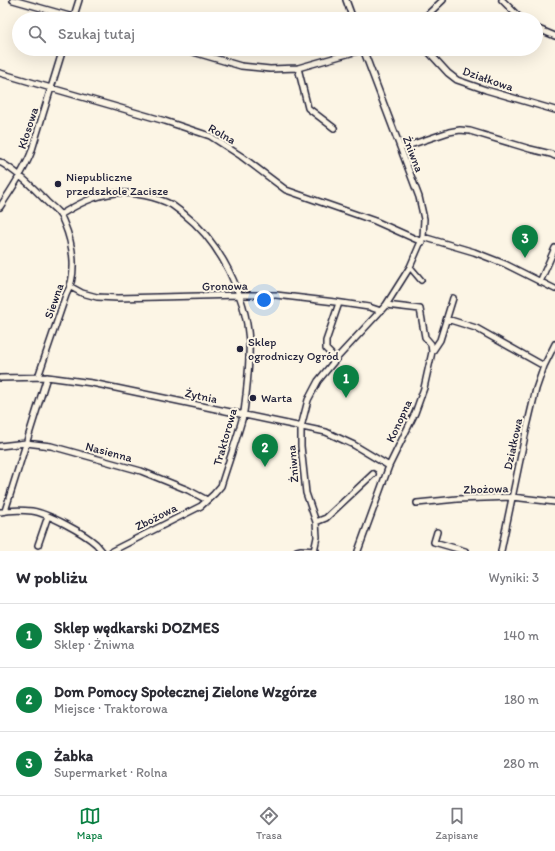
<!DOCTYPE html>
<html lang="pl">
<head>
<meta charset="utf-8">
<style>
	body { margin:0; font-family:Itim,sans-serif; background:#f2f2f3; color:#2b2b33 }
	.you { position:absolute; left:264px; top:300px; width:14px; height:14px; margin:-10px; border:3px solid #fff; border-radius:50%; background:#1a73e8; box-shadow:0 0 0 6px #1a73e833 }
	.badge { display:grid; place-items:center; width:26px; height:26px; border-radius:50%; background:#0b8043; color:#fff; font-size:13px; font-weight:700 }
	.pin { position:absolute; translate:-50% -33px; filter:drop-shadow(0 1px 2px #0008) }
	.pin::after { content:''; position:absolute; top:21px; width:14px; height:12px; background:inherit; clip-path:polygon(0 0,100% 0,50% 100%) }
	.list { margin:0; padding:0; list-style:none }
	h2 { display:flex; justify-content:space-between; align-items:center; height:52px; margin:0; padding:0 16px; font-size:17px }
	h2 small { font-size:13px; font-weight:400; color:#7c7c81 }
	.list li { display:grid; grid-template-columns:26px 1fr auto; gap:12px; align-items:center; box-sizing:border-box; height:64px; padding:0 16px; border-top:1px solid #e1e1e2 }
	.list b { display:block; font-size:15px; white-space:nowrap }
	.list p { margin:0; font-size:13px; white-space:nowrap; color:#7c7c81 }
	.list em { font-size:13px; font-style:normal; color:#7c7c81 }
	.icon { flex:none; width:22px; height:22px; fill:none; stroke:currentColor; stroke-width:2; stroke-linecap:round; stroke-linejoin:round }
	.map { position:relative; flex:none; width:555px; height:551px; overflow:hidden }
	.search { position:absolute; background:#fff; box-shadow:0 4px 16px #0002; left:12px; right:12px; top:12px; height:44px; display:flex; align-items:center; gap:10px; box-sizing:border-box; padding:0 14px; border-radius:22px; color:#7c7c81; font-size:15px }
	.sheet { height:244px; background:#fff }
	nav { display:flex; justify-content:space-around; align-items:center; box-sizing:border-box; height:56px; border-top:1px solid #e1e1e2; background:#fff; font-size:11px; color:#7c7c81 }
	nav a { display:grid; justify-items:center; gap:2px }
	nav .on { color:#0b8043 }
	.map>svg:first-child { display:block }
</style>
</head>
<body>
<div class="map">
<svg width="555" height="551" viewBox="0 0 555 551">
	<rect width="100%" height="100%" fill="#fcf5e5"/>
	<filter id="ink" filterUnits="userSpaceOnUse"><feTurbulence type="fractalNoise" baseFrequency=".025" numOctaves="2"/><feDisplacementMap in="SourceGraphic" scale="8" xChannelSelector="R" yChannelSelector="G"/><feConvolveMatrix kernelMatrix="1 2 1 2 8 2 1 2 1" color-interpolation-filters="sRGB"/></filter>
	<g filter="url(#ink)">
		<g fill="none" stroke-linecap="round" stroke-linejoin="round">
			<g stroke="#22223b" stroke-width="8">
				<path id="minor" d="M13,0L80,19
					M346,0L353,19
					M502,0L521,19
					M73,19L79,0
					M423,19L443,0
					M536,28L555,36
					M183,49L241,66L270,69L298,68L365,49
					M426,49L448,73L457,80L486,90L555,110
					M298,68L308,108L334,128
					M0,73L51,88L165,121L210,136L241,156L286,190L375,221L422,242
					M401,148L449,132L460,130L470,131L530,149L551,154L555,156
					M0,162C18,172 33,187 47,202C51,206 57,210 60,215C62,217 63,221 64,223C73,244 78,274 66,295L38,377
					M0,207C11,190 23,173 31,153L63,49
					M60,215C78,204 95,195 116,193C134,192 157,197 172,205C176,208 180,211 184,214C220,242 246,295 249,341C250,359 248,377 246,395C245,402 245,409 243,416C237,439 228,463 221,486L214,494L201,506L112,551
					M423,237L474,252L505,264L555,289
					M410,267L421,280
					M540,282L555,248
					M71,287L82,293L97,297L118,298L240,295H276L335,302L369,307L381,311
					M386,305L420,309L425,337L431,344L432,352
					M447,319L476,328L544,366
					M336,359L326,349V341L339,303
					M0,378L47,377L92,383L326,432L354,445L389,466
					M0,446L26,443L51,446L141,471L188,490L207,500
					M417,503L457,499L512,497L555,502
					M5,511L47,377
					M0,512C10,510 21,510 32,511C47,513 84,533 96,544C98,546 100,549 102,551
					M316,522L326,518L373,474
					M437,532L434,542L465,551
					M38,545L48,516
					M297,551L301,550L316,551
					M314,551L317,537L316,522L306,493L301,446V427L308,400L318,381L336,359L386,305L410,267L423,237L424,219L419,197L363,49
					M358,551L389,466L415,413L424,388L432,352L440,340L453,298
					M501,551L526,431L536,389L544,366L555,344"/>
			</g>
			<use href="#minor" stroke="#fcf5e5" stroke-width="5"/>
		</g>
	</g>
	<g fill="#22223b" stroke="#fcf5e5" stroke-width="1.5">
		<circle cx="58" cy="184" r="4"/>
		<circle cx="240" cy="349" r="4"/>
		<circle cx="253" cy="398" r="4"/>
	</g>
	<g text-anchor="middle" stroke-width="4" stroke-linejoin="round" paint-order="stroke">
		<g font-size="12" fill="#22223b" stroke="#fcf5e5">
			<text transform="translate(488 79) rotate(19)" y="4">Działkowa</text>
			<text transform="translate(28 128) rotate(-72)" y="4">Kłosowa</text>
			<text transform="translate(222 134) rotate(29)" y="4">Rolna</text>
			<text transform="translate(413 154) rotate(69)" y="4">Żniwna</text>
			<text transform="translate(225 286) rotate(-1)" y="4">Gronowa</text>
			<text transform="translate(54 301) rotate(-71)" y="4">Siewna</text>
			<text transform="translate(201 396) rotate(12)" y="4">Żytnia</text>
			<text transform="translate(399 421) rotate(-65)" y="4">Konopna</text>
			<text transform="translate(225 437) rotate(-74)" y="4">Traktorowa</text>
			<text transform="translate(513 444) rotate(-78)" y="4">Działkowa</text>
			<text transform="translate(109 452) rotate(15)" y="4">Nasienna</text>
			<text transform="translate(293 464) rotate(-95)" y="4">Żniwna</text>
			<text transform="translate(486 489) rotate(-2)" y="4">Zbożowa</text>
			<text transform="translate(156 517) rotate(-27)" y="4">Zbożowa</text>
		</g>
		<g font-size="12" fill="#22223b" stroke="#fcf5e5" text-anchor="start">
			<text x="66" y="181">Niepubliczne<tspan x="66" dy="14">przedszkole Zacisze</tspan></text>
			<text x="248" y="346">Sklep<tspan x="248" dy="14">ogrodniczy Ogród</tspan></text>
			<text x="261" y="402">Warta</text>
		</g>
	</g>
</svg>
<div class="you"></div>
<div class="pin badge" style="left:346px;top:398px">1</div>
<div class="pin badge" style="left:265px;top:467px">2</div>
<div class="pin badge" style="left:525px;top:258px">3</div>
<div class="search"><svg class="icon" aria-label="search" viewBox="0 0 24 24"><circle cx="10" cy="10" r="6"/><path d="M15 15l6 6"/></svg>Szukaj tutaj</div>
</div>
<section class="sheet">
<h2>W pobliżu<small>Wyniki: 3</small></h2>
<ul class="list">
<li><span class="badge">1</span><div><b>Sklep wędkarski DOZMES</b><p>Sklep · Żniwna</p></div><em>140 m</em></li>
<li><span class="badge">2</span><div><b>Dom Pomocy Społecznej Zielone Wzgórze</b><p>Miejsce · Traktorowa</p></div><em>180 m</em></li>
<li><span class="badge">3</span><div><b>Żabka</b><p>Supermarket · Rolna</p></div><em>280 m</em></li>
</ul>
</section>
<nav>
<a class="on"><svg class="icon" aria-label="map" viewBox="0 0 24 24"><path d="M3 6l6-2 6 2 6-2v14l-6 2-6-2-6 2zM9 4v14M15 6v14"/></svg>Mapa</a>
<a><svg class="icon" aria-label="directions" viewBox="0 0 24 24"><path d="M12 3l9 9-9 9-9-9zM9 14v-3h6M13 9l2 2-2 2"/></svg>Trasa</a>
<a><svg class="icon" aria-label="saved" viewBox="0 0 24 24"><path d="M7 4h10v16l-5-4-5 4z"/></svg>Zapisane</a>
</nav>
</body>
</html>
